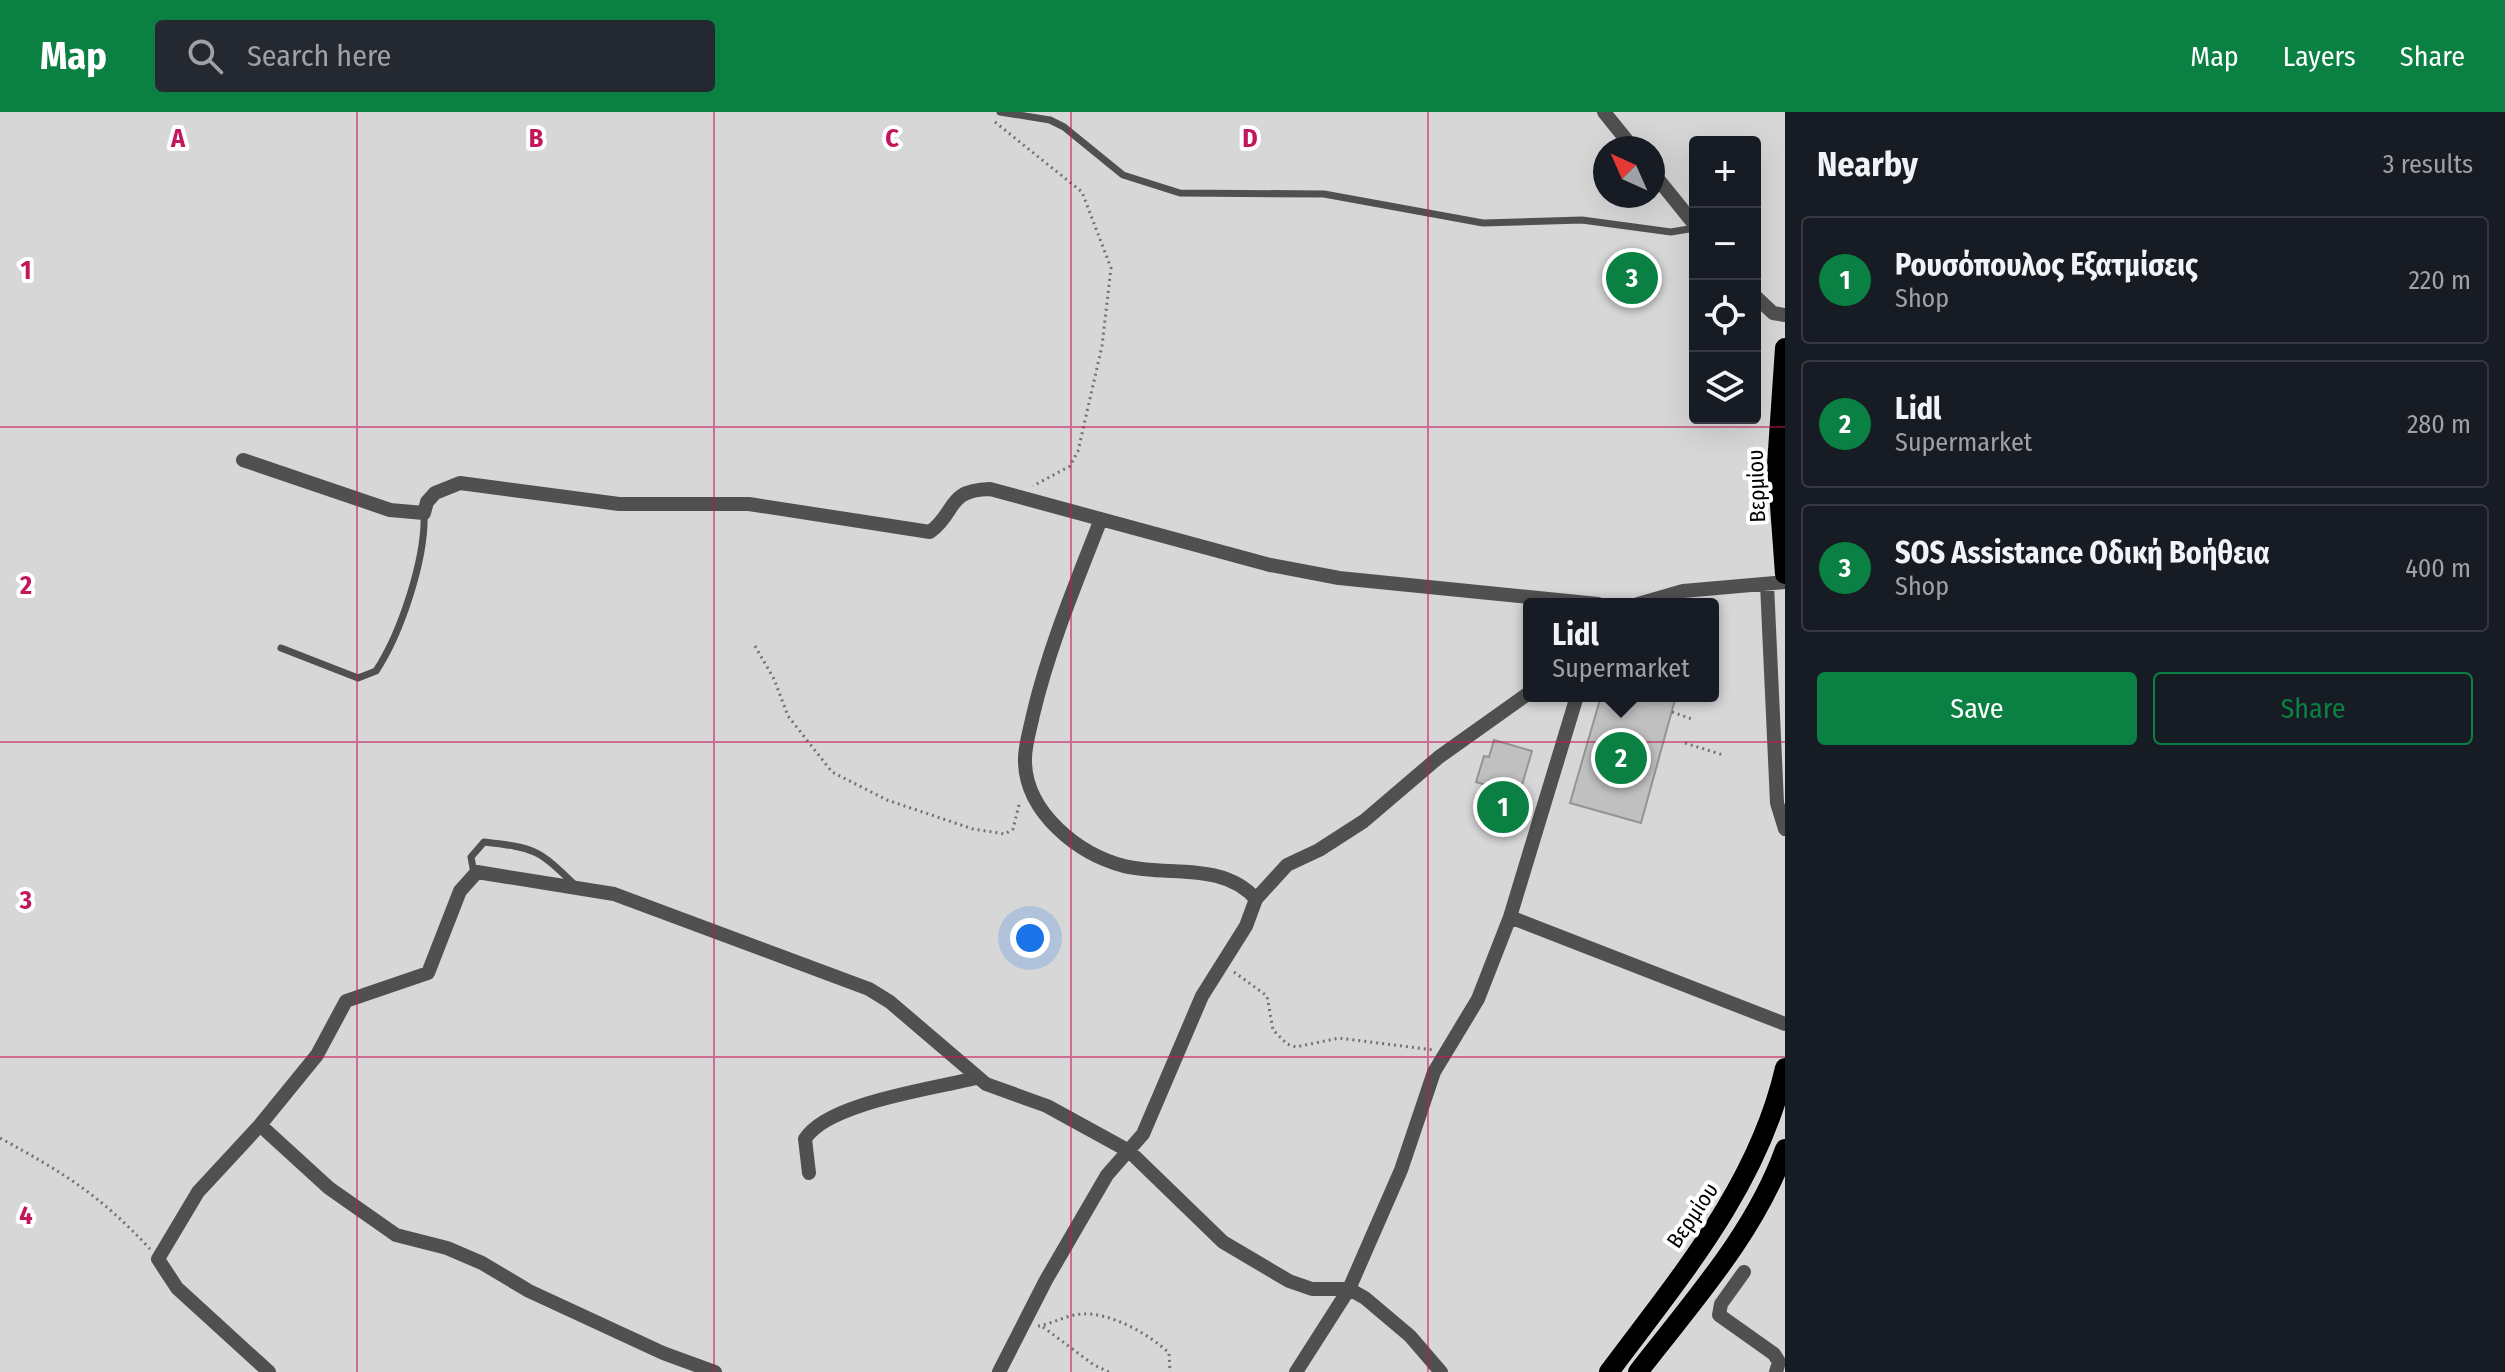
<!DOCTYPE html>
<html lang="en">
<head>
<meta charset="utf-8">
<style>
	body { margin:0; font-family:"Fira Sans Condensed",sans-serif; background:#242831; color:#f1f3f6 }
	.controls { position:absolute; right:24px; top:24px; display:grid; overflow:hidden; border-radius:8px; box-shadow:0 8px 32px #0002 }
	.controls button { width:72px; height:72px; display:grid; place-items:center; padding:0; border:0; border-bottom:2px solid #363941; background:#171b24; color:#f1f3f6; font:40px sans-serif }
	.compass { position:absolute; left:1593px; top:24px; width:72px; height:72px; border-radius:50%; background:#171b24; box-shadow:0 8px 32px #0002; rotate:315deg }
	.you { position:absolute; left:1030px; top:826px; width:28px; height:28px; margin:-20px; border:6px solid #fff; border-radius:50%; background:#1a73e8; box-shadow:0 0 0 12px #1a73e833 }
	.badge { display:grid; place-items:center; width:52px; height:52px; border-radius:50%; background:#0b8043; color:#fff; font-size:26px; font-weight:700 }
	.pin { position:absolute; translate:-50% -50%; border:4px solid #fff; box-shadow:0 2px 8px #0006 }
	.popup { position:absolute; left:1523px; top:486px; width:196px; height:104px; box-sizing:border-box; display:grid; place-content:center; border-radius:8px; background:#171b24; filter:drop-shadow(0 2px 6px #0005); font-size:26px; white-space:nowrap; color:#9ea1a6 }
	.popup b { font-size:30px; color:#f1f3f6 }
	.popup::after { content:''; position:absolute; left:50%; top:100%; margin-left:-16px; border:16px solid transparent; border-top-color:#171b24 }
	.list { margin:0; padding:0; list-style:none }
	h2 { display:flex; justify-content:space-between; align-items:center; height:104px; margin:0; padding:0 32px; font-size:34px }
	h2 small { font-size:26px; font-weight:400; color:#9ea1a6 }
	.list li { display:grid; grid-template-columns:52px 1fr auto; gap:24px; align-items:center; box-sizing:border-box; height:128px; margin:0 16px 16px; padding:0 16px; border:2px solid #363941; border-radius:8px }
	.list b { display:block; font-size:30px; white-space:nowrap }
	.list p { margin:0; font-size:26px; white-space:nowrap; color:#9ea1a6 }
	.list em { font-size:26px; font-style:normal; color:#9ea1a6 }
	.actions { display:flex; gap:16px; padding:24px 32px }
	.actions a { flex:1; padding:18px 0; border:2px solid #0b8043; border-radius:8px; text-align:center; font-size:28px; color:#0b8043 }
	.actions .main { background:#0b8043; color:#fff }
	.icon { flex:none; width:44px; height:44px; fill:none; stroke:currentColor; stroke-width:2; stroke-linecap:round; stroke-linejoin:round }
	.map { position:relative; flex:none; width:1785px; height:1260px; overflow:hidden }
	header { display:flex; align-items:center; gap:48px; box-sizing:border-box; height:112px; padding:0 40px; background:#0b8043; color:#fff }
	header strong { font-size:38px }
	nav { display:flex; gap:44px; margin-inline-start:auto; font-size:28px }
	.search { width:560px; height:72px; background:#242831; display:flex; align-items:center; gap:20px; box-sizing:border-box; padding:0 28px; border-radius:8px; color:#9ea1a6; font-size:30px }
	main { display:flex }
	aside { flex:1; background:#171b24 }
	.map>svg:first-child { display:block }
</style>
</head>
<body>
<header>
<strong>Map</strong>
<div class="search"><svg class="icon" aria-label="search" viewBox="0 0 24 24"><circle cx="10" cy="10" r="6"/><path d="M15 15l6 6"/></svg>Search here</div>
<nav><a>Map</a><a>Layers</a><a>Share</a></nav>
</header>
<main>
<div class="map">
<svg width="1785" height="1260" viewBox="0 0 1785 1260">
	<rect width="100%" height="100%" fill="#fff"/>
	<path fill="#d7d7d7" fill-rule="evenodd" d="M0,0H1785V1260H0ZM1695,30H1755V306H1695ZM1605,36H1653V84H1605ZM1529,492H1713V584H1529Z"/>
	<path fill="#c0c0c0" stroke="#949494" stroke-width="2" d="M1601,584H1676L1641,711L1570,691Z
		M1494,628L1532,639L1519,683L1476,670L1484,644L1489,645Z
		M1498,677L1524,685L1515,715L1497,710L1495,715L1481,711L1488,688L1495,690Z"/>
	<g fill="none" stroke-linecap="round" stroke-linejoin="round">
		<g stroke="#dbdbdb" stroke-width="22">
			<path id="primary" d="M1785,236L1777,353L1785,462
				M1609,1260C1679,1166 1758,1074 1785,956
				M1638,1260C1692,1190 1755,1121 1785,1037"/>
		</g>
		<path stroke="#727272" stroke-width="3" stroke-dasharray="2 4" stroke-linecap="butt" d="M995,10L1082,80L1111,156L1102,234L1078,339L1070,354L1033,374
			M755,534L774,567L788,604L832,660L887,688L973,717L1005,722L1013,717L1020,689
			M1672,600L1692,607
			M1685,631L1723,643
			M1234,860L1267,884L1273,918L1287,932L1296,935L1339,926L1433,938
			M0,1026C64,1061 100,1083 150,1137
			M1038,1214C1052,1212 1066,1203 1082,1202C1110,1200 1149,1222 1169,1241L1170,1260
			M1043,1215L1094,1253L1109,1260"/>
		<path stroke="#505050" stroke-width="7" d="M1000,0L1050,8L1064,15L1123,63L1180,81L1324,82L1483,111L1582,108L1671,120L1695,116
			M281,536L358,566L376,559C401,521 426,446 424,401
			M474,761L471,745L484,730C536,736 538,737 576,774"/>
		<path stroke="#505050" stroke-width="14" d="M1604,0L1633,36
			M1653,61L1695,113
			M1755,184L1773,201L1785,203
			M243,348L390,398L424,401L427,390L435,381L460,371L619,392H749L930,420C957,400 946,378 990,377L1270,453L1339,466L1598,492
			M1101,407C1076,471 1049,535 1033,603C1030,618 1024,635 1025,651C1027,701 1078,742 1124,754C1169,765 1222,749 1256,787
			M1767,472L1777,691L1785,717
			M1638,492L1683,479L1785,470
			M1510,805L1785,912
			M260,1013L329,1076L396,1123L447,1136L482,1151L529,1179L663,1241L715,1260
			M809,1061L805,1027C827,991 932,977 976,966
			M1744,1160L1721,1192L1719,1203L1774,1242L1779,1250L1776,1260
			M269,1260L177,1176L158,1147L198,1080L260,1013L317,943L346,889L428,861L460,779L477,760L614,782L869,877L890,890L986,972L1047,994L1129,1039L1223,1130L1289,1169L1312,1177H1349L1365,1186L1410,1224L1441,1260
			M999,1260L1046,1168L1107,1063L1143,1022L1202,884L1246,814L1256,787L1287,753L1319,738L1364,709L1439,645L1529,581
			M1296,1260L1349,1177L1401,1058L1434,960L1478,887L1510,805L1577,584"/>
		<use href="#primary" stroke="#000" stroke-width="20"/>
	</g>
	<path fill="none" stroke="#c2185b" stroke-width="2" stroke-opacity="0.55" d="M357,0V1260M714,0V1260M1071,0V1260M1428,0V1260M0,315H1785M0,630H1785M0,945H1785"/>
	<g text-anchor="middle" stroke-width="8" stroke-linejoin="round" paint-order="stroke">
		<g font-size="22" fill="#000" stroke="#fff">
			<text transform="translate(1756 374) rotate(-92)" y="8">Βερμίου</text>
			<text transform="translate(1692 1103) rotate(-56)" y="8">Βερμίου</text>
		</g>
	</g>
	<g font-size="26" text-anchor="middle" font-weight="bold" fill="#c2185b" stroke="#fff" stroke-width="8" stroke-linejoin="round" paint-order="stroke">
		<text x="178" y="35">A</text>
		<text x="536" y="35">B</text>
		<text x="892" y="35">C</text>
		<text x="1250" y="35">D</text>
		<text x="26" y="167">1</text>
		<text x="26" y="482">2</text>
		<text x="26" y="797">3</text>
		<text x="26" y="1112">4</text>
	</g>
</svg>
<div class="controls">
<button>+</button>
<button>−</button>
<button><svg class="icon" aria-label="locate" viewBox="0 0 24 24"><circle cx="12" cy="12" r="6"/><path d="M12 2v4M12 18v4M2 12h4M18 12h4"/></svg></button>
<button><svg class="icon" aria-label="layers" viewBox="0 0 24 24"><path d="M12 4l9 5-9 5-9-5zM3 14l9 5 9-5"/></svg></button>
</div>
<svg class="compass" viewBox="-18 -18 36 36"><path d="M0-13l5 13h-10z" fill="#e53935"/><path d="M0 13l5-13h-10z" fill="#9ea1a6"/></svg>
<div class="you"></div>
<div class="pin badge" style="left:1503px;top:695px">1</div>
<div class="pin badge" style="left:1621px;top:646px">2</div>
<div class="popup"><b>Lidl</b>Supermarket</div>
<div class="pin badge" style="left:1632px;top:166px">3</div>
</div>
<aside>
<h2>Nearby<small>3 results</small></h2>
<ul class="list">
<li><span class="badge">1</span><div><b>Ρουσόπουλος Εξατμίσεις</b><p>Shop</p></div><em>220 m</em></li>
<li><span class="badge">2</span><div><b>Lidl</b><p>Supermarket</p></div><em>280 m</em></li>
<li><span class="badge">3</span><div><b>SOS Assistance Οδική Βοήθεια</b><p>Shop</p></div><em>400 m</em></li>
</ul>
<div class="actions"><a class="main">Save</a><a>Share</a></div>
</aside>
</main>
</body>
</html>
